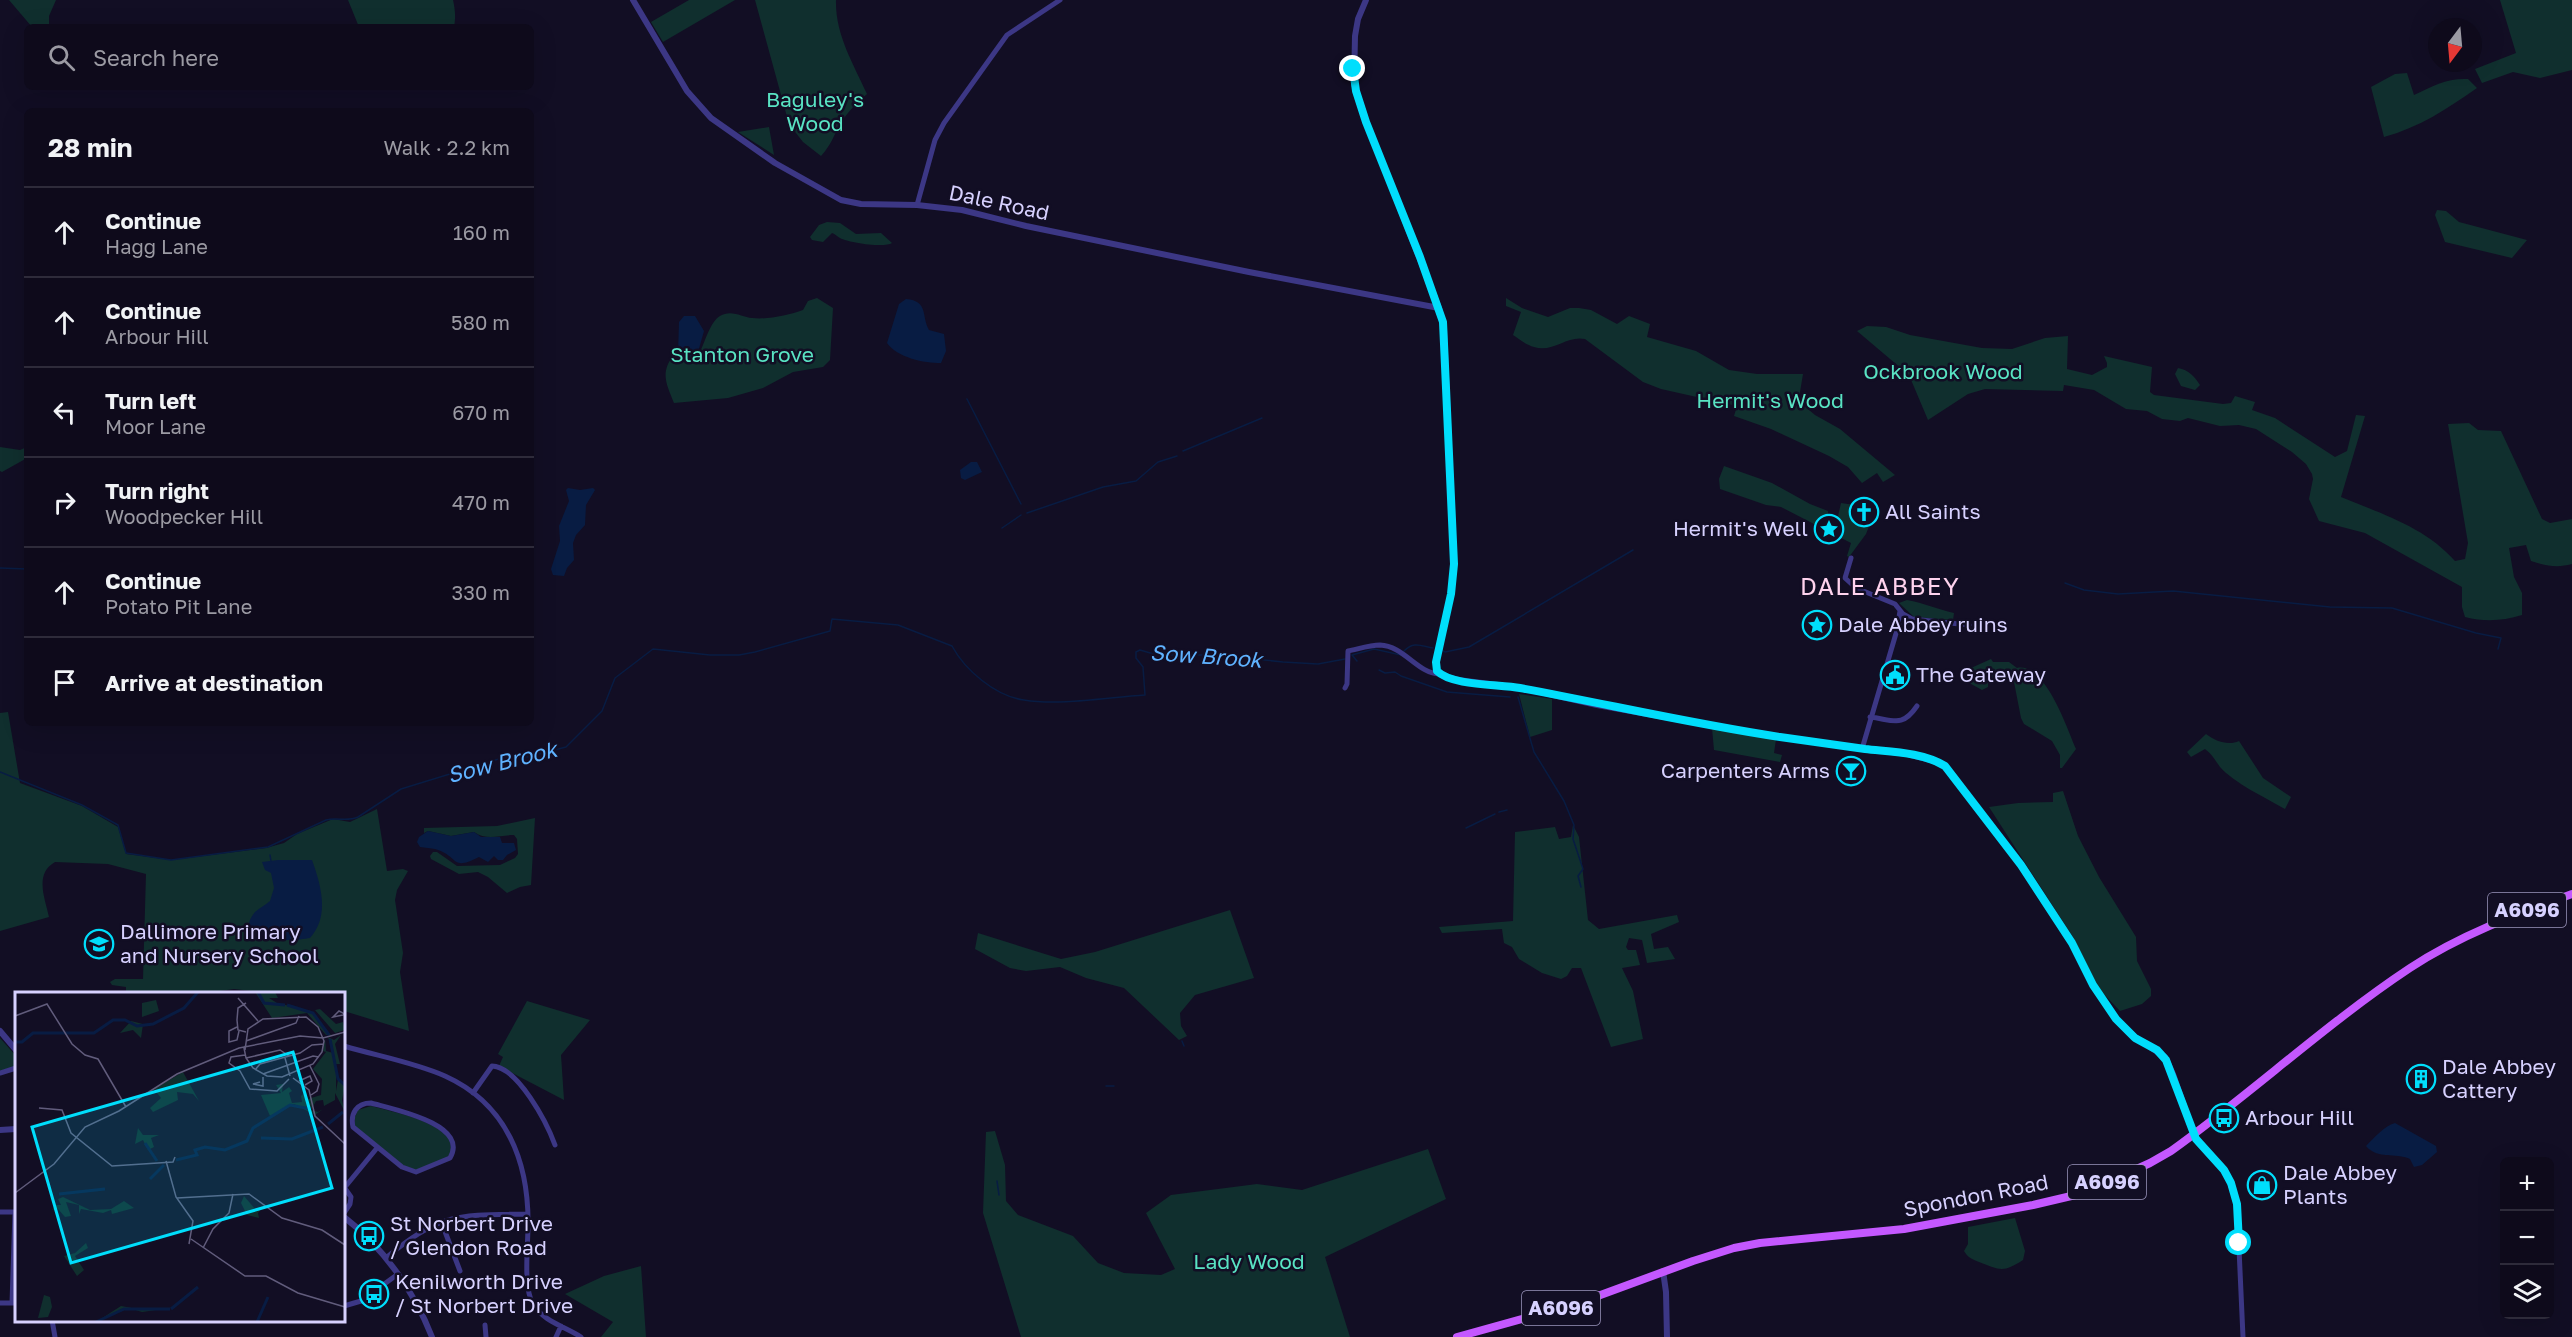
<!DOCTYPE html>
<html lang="en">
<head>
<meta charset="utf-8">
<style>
	body { margin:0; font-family:"Golos Text",sans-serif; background:#171324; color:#f1f3f6 }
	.controls { position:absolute; right:18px; bottom:18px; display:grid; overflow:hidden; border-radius:9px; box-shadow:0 6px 24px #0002 }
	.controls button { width:54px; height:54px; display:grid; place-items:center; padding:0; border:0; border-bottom:2px solid #2e2b3a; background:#0e0a1b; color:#f1f3f6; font:30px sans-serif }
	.compass { position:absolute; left:2428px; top:18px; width:54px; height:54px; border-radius:50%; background:#0e0a1b; box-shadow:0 6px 24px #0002; rotate:196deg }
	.stop { position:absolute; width:18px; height:18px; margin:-14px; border:4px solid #00defc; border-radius:50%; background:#fff }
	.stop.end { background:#00defc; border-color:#fff; box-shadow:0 2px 6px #0008 }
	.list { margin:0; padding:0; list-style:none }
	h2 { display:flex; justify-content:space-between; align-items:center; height:78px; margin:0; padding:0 24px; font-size:26px }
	h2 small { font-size:20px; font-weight:400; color:#9b9aa3 }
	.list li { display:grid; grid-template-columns:39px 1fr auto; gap:18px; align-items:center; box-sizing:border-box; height:90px; padding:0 24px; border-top:2px solid #2e2b3a }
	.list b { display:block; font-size:22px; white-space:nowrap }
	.list p { margin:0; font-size:20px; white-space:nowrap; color:#9b9aa3 }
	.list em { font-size:20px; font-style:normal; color:#9b9aa3 }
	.icon { flex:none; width:33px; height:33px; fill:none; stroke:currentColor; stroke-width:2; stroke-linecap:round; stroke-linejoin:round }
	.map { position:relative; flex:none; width:2572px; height:1337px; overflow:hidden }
	.search { position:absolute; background:#0e0a1b; box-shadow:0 6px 24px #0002; left:24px; top:24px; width:510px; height:66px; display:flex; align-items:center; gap:15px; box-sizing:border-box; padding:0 21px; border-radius:9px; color:#9b9aa3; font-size:22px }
	.panel { position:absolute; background:#0e0a1b; box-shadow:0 6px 24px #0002; left:24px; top:108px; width:510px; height:618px; border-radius:9px }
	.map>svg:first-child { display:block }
</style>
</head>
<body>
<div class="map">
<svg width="2572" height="1337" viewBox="0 0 2572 1337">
	<rect width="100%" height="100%" fill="#120e24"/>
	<path fill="#102f2e" d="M9,0H56L49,16V25L52,27H32Z
		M348,0H453C455,9 456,17 454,27H359Z
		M689,0H735L663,42L651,22Z
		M755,0H836C835,34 853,63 867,94C857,103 848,111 841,123C833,136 832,144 821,156L803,142L789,124Z
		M2500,0H2572V70L2540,78L2513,72L2482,83L2475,69L2516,53Z
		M2407,73L2414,95C2433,86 2447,78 2468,79L2477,88C2447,109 2420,127 2384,137L2371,87L2395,74Z
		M769,127L774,155L738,132Z
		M2437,210L2446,211L2459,222L2527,240L2512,258L2445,242L2435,215Z
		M827,222L840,223L856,234L881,233L892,243C885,248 849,243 840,238C838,237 835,234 832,233L823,242L812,240L810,237L819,225Z
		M817,298L833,308L830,360L823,367L793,372L763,388L728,398L674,403C666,383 660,373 674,354L686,358L700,352C705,342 710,322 720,316C731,309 742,317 752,318C767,320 789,315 803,310L808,301Z
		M1506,298L1522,308L1548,317L1570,308H1579L1591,310L1617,324L1629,316L1650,324L1647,337L1696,351L1729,370L1757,374H1803L1799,398L1802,404L1815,415L1840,429L1895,475L1883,482L1877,473L1862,483L1848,467L1829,456L1771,429L1734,416L1737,406L1661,389L1643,382L1585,339C1567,335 1553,353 1534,347C1526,345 1519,339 1513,335L1521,312L1506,306Z
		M1867,326L1886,327L1910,335L1982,348L2012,349L2045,338L2068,336L2067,369L2092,375L2107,367V363L2104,356L2152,367L2150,392L2154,395L2223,404L2231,403L2235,396L2255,402L2252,410L2275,418L2335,457L2347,451L2356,415L2365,416L2341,497C2382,514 2425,527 2455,561L2465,559L2468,543L2448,424L2469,423L2478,430L2501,431L2542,519L2550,523L2572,519V564C2557,568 2546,566 2531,561L2526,545L2509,548L2514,577L2522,593V615C2502,621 2485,622 2465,617L2462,607V587L2365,533L2319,521L2309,499L2313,479L2312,474L2306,464L2292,452L2256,429L2239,425L2220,426L2188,418L2180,421L2162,419L2147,411L2126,409L2094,390L2064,385L2063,391L1985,389L1968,394L1928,420L1909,375L1857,331Z
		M2178,368C2189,370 2194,376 2200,385L2195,390L2181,386L2175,374Z
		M0,447L20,450L27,447V458L2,472L0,471Z
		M1724,466L1772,483L1810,504L1828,511V523L1836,525L1841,503L1868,507L1867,515L1873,516L1866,534L1849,557L1847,556L1851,543L1781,507L1766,505L1720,489L1719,479Z
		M1907,600C1924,603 1937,609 1954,613L1953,620L1914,617L1899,603Z
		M1991,659L1993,662H2009L2017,668C2045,662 2067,728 2076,749L2062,768H2060V755L2052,741L2024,724L2021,718L2014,682L2003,676L1988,681V687L1982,690L1962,679L1971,668Z
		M1519,694L1552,699V730L1530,737Z
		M8,712L20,783L82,806L118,827L126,854L172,860L266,848L284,843L297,834L333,819L350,822L377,809L387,871L403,869L408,871L397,890L395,900L403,953L400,972L409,1031L344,1011V994H279L234,989L213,992V994L126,993V987L112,985L110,982L115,979H143L146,874L108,864L55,862C34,874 45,898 49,917L0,931V713Z
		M1712,728L1776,739L1774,753L1782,755L1780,762L1714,750Z
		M2206,734C2215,741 2228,746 2239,741L2263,778L2291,797L2285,809C2266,798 2234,783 2220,767C2214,759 2213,755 2205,749L2191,757L2187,752Z
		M2063,791L2078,836L2099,877L2136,937L2137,961L2151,989V996L2142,1004L2120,1011L2099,989L2073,937L1989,807L2018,803L2053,802V793Z
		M535,818L531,885L520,887L507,893L488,877L478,872L459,874L431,859L430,856L433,852H437L457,866L500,865L515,858L518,854L517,839L514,835C500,835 487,841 474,832L451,836L428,831L424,833V828L497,826Z
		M1573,825L1579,837L1588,920L1599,929L1677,915L1679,922L1651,934L1654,949L1668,947L1675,959L1647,963L1642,940L1629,938L1626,947L1628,950H1636L1640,965L1622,968L1633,991L1643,1039L1611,1047L1581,968H1572L1567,976L1561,979L1542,973L1519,959L1512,947L1504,943L1502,929L1442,933L1439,927L1513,921L1515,832L1555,827L1559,839L1571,837Z
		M1230,910L1254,978L1195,995L1180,1013L1181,1026L1187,1036L1179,1040L1124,988L1086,978L1060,967L1026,971L1010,968L975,949L978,933L1061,959L1095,952Z
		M527,1001L590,1020L561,1055L564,1100L499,1066L503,1057L498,1054Z
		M0,1038L16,1056V1066L0,1071Z
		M371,1106C396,1113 430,1118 449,1138L452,1151L446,1159L416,1170L403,1166L355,1126V1117L358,1110Z
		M995,1131L1005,1165L1006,1201L1018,1215L1073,1236L1098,1263L1124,1273L1161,1275L1175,1269L1146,1213L1171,1195L1257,1184L1302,1190L1428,1149L1446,1199L1325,1257L1350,1337H1021L983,1213L986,1132Z
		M2015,1218L2025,1251L2023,1260C2003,1273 2000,1270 1979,1262C1972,1259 1968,1258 1964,1251L1968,1244V1227Z
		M641,1266L646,1337H601L613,1322L565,1294L604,1276Z"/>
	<path fill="#081c43" d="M906,299C929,301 921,316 929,330L944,334L946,351L941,363C924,363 898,358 887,343L899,304Z
		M684,316H695L704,331L698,352L689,357L678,354L679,322Z
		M971,462H977L982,472L965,480L961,478L960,470Z
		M568,488L580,490L593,488L595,490L586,505L585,525L576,535L573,543L574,560L567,568L564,576L553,575L551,569L560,541L559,526L569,501L566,490Z
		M428,831L451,836L474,832L481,837H500L502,843H514L516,850L507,855L503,860H498L494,856L488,862L479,857C450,872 460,856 435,849C431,848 425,848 420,847L417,842L419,837Z
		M278,860H312C321,885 330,916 310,938C296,941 228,946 255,912C259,908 266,905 270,901L274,888L271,873L265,870L262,862Z
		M2395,1123L2436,1146L2437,1152L2422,1165L2414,1167L2410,1159C2395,1152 2378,1160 2366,1146C2374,1138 2384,1126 2395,1123Z"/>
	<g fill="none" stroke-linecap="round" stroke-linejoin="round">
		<path stroke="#081c43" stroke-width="1.5" d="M967,399L1021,504
			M1183,451L1262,418
			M1027,513L1103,487L1136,481L1158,462L1177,456
			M1002,528L1021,515
			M0,568L27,569
			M2065,583L2084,590L2118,594L2173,591L2330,607L2392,608L2476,633L2501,638L2498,649
			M1442,650L1445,652L1469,647L1633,550
			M1404,651C1414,641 1421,646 1433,648
			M1357,661L1352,655L1374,649L1401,655
			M1379,670L1385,673L1395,672L1401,676L1447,692L1510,697
			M1518,697L1534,752L1564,801L1574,825L1573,839L1583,869L1578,876L1581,887
			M0,772L82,805L118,825L126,853L171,860L268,847L326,820C337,817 347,822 358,817L401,789L515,754L527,757L566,747L602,711L615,678L653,649L710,655H739L755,652L830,631L832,619L898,625L952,646C965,670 995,696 1024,700C1060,706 1109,697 1145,695L1143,667L1136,658V652L1140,650L1157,655H1217L1283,662L1318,664L1345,659
			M1499,812L1507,810
			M1466,828L1495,814
			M270,855L271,861
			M1182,1041L1184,1046
			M1106,1086H1114
			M997,1181L999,1195"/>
		<path stroke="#3c3785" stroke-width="5" d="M917,205L935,140L944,123L1007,35L1060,0
			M1851,558L1845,578L1856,588L1895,604L1903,614L1912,619L1969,625
			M1897,630L1912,619
			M1345,688L1347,684L1348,651C1358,649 1370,645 1380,645C1404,646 1417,673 1439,674
			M1870,717C1894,720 1902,728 1917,706
			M1862,749L1897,630L1900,611
			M344,1046C377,1056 413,1062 445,1076C507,1104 529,1162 528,1226C528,1246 523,1288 533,1304C544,1322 564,1326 581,1337
			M0,1073L16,1068
			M473,1093L492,1066C518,1067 547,1123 555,1145
			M371,1103C392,1109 470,1124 450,1158L416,1172L402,1167L353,1127C350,1113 357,1103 371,1103Z
			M2194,1135L2227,1175L2237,1204L2243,1337
			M344,1187L351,1197L350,1204L344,1213
			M345,1187L377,1148
			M0,1212H16
			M441,1221L460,1271
			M386,1258C440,1212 460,1215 528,1214
			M0,1303H16
			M12,1303L15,1212
			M344,1306L361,1301L398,1274
			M52,1320L55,1337
			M485,1325L486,1337
			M556,1337L561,1326"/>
		<path stroke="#3c3785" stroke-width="6" d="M633,0L687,91L711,118L775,163L841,200L861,204L917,205L962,210L1026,226L1249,272L1439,308
			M1366,0L1358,19L1355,36L1354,84L1366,122L1439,308L1444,329L1454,564L1451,594L1436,662L1437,671L1443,676L1458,680L1522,688L1597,705L1771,736L1907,754L1931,760L1945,766L2021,865L2072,943L2093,985L2116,1019L2135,1037L2165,1057L2173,1074L2194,1135
			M0,1031L16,1050
			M0,1130L16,1129
			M344,1217C383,1247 414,1291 432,1337
			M1663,1271L1666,1292L1667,1337"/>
		<path stroke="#c458ff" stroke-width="8" d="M1457,1337L1576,1304L1693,1261L1734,1248L1760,1243L1904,1229L2033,1205L2084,1193L2150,1163L2171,1151C2253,1092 2327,1023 2410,968C2460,935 2517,914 2572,894"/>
	</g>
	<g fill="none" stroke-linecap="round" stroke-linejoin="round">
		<path stroke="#00defc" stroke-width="8" d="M1353,69L1356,91L1366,122L1420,257L1443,322L1454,564L1451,594L1436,662L1437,671C1452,686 1499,684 1520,688C1607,704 1693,724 1780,737C1808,741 1837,745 1865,749C1891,752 1922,752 1945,766L2021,865L2072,943L2093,985L2116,1019L2135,1038L2157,1050L2166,1060L2196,1139L2224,1170L2231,1183L2237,1204L2239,1243"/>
	</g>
	<defs>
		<g id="church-ring" transform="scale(1.5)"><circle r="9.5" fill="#120e24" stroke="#00defc" stroke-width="1.5"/><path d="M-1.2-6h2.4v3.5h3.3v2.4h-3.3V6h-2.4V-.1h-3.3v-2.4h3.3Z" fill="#00defc"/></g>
		<g id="sight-ring" transform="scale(1.5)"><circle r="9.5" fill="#120e24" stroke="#00defc" stroke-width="1.5"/><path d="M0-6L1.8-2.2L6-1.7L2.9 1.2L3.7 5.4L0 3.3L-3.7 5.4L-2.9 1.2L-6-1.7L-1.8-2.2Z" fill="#00defc"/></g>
		<g id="civic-ring" transform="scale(1.5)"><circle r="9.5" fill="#120e24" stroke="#00defc" stroke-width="1.5"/><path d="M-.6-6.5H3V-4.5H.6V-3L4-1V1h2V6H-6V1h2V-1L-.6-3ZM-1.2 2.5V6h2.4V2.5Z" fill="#00defc"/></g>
		<g id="bar-ring" transform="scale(1.5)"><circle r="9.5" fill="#120e24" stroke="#00defc" stroke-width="1.5"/><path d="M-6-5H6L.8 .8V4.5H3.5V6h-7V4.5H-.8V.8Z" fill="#00defc"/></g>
		<g id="school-ring" transform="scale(1.5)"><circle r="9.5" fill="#120e24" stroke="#00defc" stroke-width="1.5"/><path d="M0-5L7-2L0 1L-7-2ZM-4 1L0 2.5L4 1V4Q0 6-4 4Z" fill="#00defc"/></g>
		<g id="building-ring" transform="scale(1.5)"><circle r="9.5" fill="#120e24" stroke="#00defc" stroke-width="1.5"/><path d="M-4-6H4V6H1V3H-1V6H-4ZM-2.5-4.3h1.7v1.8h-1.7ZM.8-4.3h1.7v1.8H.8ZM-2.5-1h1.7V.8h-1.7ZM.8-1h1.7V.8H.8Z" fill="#00defc"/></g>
		<g id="bus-ring" transform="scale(1.5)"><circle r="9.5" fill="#120e24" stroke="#00defc" stroke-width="1.5"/><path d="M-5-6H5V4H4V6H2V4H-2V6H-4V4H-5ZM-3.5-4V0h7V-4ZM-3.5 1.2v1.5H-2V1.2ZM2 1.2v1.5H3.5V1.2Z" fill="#00defc"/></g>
		<g id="shop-ring" transform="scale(1.5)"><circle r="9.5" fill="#120e24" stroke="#00defc" stroke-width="1.5"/><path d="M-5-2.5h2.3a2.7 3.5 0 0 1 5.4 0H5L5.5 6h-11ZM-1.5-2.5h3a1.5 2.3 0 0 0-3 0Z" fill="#00defc"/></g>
	</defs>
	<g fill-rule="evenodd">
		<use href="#church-ring" x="1864" y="512"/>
		<use href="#sight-ring" x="1829" y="529"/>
		<use href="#sight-ring" x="1817" y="625"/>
		<use href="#civic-ring" x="1895" y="675"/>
		<use href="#bar-ring" x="1851" y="771"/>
		<use href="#school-ring" x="99" y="944"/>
		<use href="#building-ring" x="2421" y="1079"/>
		<use href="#bus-ring" x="2224" y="1118"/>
		<use href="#shop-ring" x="2262" y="1185"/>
		<use href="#bus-ring" x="369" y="1236"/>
		<use href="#bus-ring" x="374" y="1294"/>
	</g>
	<g text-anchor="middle" stroke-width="5" stroke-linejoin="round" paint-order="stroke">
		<g fill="#120e24" stroke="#9c96bd" stroke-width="1.5">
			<rect x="2488" y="893" width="78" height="34" rx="4.5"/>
			<rect x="2068" y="1165" width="78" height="34" rx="4.5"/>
			<rect x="1522" y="1291" width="78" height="34" rx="4.5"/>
		</g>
		<g font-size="20" font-weight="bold" fill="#d7d1ff">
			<text x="2527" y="917">A6096</text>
			<text x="2107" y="1189">A6096</text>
			<text x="1561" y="1315">A6096</text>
		</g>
		<g font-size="21" fill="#59e3c3" stroke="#120e24">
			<text x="815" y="107">Baguley's<tspan x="815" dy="24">Wood</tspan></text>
			<text x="742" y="362">Stanton Grove</text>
			<text x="1943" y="379">Ockbrook Wood</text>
			<text x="1770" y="408">Hermit's Wood</text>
			<text x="1249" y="1269">Lady Wood</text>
		</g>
		<g font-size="21" fill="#d7d1ff" stroke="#120e24">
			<text transform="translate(999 203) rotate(12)" y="7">Dale Road</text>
			<text transform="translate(1976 1196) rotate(-11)" y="7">Spondon Road</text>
		</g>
		<g font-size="21" fill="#d7d1ff" stroke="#120e24" text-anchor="start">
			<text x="1885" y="519">All Saints</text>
			<text x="1808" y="536" text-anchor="end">Hermit's Well</text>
			<text x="1838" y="632">Dale Abbey ruins</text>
			<text x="1916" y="682">The Gateway</text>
			<text x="1830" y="778" text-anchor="end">Carpenters Arms</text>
			<text x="120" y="939">Dallimore Primary<tspan x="120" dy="24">and Nursery School</tspan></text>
			<text x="2442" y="1074">Dale Abbey<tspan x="2442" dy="24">Cattery</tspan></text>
			<text x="2245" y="1125">Arbour Hill</text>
			<text x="2283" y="1180">Dale Abbey<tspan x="2283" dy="24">Plants</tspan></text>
			<text x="390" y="1231">St Norbert Drive<tspan x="390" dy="24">/ Glendon Road</tspan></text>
			<text x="395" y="1289">Kenilworth Drive<tspan x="395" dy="24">/ St Norbert Drive</tspan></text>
		</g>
		<g font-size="22" font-style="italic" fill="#5fb2ff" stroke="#120e24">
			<text transform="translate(1206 656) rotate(4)" y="8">Sow Brook</text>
			<text transform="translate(502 762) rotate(-14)" y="8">Sow Brook</text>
		</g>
		<g font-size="24" letter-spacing="1.5" fill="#ffd3ee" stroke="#120e24">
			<text x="1880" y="595">DALE ABBEY</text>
		</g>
	</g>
	<g transform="translate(15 992)">
		<rect width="330" height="330" fill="#120e24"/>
		<path d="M240,0H260L263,6H254L262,11L296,19L316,43H311L292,21L257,26ZM141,8L144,19L127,25V11ZM305,17L321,32L328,30L330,38L320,41L300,18ZM116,29L128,32L126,46L118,38L105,41ZM326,43L320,52L325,72H321V99L323,88L330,94L327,108L330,120L320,101V108L309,114L308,108L301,109L296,118L303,120L308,117L300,123L279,112L255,124L246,103L266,101L261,93L268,92L267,100L274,95L277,99L274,101L277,111L287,110L286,104L291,100L293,107L306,103L307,87L298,77L311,60L308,59L310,46L311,59L318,61L313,45L319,48ZM168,80L184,109L178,102L162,100L163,108L138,120L135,116L146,106L139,97ZM123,136L128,143H144L136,146L139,155L133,158L128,148L120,152ZM229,204L241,218L250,212L243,221L244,226L232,223L226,211ZM48,205L75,218L96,217L109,209L119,216L97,222L96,218L88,221L66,217L64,222V213L51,210L56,224L50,225L43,217L37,218L40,213H46L43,207ZM71,251L73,256L60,264L69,278L62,284L49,264L60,261ZM29,303L35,305L37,315L33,325L23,326ZM106,314L128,318L155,316L127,320L114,316L81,330Z" fill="#102f2e"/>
		<path fill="none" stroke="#081c43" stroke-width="3" d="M243,0L249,11L270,13M272,13L298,21L314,43M315,47L323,87L330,93M0,50H7L18,41H79L98,28H110L122,34L138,32L169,16L183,0M313,132L328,120M246,146L277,147L308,135M130,151L142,169M161,168L182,163L180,158L190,155L210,158L232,149L238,136L275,113L296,117M135,187L149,173M44,202L90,197M156,317L183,295M81,330L109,317H155M242,330L253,305"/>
		<path fill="none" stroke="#615c7c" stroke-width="1.5" d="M223,6L243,29M231,11L223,16L222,28L223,38L231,40M328,23L318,25L324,19L328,21L330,25M0,24L32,12L57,52L70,63L83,67L111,115M222,35L214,39V50L222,48L224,39M231,49L281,31L284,24M230,58L233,37L248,27L291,25L303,35L309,49L307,60L298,72L267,85L252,84L238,76L231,66L229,56L230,54M230,63L216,65L214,71L225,79L235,97L262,99L274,87M231,66L265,58L274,64M270,66L275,84M295,74L304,92L302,99L296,103M240,78L245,72L285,61L297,53L309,52M248,82L298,64L304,65M278,86L294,98L300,124L330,152M284,89L295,84L297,89L290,93M245,90L238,92L248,94V85M24,116L47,118L56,141L97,174L158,170L160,165M151,169L161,205L178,229L174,252M0,201L39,172L70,135L104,119L162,82L224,56L285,44L308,46L330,40M162,206L234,202L267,226L307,238L330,253M176,247L230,284H251L283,301L330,315M188,256L198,237L214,221L218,202"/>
		<path fill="#00defc" fill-opacity="0.15" stroke="#00defc" stroke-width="3" d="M278,60L317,196L56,271L17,135Z"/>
		<rect width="330" height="330" fill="none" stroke="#d7d1ff" stroke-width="3"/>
	</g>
</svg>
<div class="controls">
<button>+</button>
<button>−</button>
<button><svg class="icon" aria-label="layers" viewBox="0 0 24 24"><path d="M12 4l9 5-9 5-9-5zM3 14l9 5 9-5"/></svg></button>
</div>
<svg class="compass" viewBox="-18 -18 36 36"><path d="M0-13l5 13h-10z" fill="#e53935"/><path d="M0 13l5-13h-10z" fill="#9b9aa3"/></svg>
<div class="stop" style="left:2239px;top:1243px"></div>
<div class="stop end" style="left:1353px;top:69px"></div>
<div class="search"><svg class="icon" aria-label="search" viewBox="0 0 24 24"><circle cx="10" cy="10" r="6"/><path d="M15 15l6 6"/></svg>Search here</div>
<section class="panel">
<h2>28 min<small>Walk · 2.2 km</small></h2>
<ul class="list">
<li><svg class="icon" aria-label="ahead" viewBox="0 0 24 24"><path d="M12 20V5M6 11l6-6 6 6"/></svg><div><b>Continue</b><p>Hagg Lane</p></div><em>160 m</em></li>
<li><svg class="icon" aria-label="ahead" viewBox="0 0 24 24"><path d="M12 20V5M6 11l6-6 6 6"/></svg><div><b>Continue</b><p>Arbour Hill</p></div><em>580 m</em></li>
<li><svg class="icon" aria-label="left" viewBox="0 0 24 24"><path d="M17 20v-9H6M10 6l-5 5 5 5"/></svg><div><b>Turn left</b><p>Moor Lane</p></div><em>670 m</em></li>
<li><svg class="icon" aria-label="right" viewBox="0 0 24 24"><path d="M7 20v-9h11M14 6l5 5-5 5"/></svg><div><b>Turn right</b><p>Woodpecker Hill</p></div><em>470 m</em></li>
<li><svg class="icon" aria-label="ahead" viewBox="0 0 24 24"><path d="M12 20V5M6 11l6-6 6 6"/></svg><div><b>Continue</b><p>Potato Pit Lane</p></div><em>330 m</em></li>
<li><svg class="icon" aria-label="arrive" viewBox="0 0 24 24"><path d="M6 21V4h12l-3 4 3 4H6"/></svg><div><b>Arrive at destination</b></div></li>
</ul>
</section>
</div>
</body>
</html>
